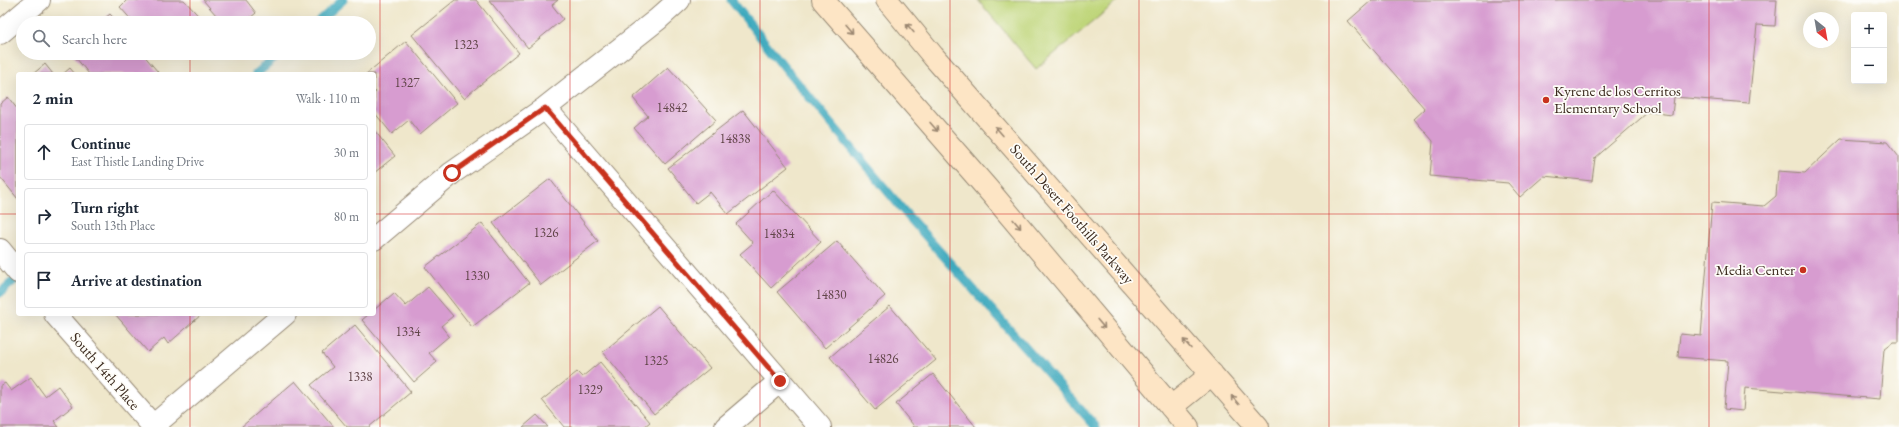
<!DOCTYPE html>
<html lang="en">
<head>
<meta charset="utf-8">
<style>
	body { margin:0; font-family:"EB Garamond",serif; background:#f6f6f7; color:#1f2937 }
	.controls { position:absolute; right:12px; top:12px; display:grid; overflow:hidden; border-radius:4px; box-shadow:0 4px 16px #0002 }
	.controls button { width:36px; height:36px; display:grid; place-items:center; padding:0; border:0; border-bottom:1px solid #e0e1e3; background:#fff; color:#1f2937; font:20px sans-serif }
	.compass { position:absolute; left:1803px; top:12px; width:36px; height:36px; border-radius:50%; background:#fff; box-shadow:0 4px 16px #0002; rotate:149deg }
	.stop { position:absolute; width:12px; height:12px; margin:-9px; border:3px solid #c8321e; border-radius:50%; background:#fff }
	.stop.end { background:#c8321e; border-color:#fff; box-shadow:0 1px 4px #0008 }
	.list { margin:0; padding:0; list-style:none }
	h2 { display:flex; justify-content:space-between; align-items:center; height:52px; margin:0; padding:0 16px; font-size:17px }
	h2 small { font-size:13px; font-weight:400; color:#747a83 }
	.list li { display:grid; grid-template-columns:26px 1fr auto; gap:12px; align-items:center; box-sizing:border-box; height:56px; margin:0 8px 8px; padding:0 8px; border:1px solid #e0e1e3; border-radius:4px }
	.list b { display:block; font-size:15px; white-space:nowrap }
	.list p { margin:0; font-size:13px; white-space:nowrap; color:#747a83 }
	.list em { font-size:13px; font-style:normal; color:#747a83 }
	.icon { flex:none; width:22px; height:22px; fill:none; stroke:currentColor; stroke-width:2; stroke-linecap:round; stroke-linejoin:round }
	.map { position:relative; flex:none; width:1899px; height:427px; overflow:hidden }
	.search { position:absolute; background:#fff; box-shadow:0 4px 16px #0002; left:16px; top:16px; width:360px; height:44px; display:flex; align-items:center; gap:10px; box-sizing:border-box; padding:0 14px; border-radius:22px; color:#747a83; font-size:15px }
	.panel { position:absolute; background:#fff; box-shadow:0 4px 16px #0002; left:16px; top:72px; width:360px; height:244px; border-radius:4px }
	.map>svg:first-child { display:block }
</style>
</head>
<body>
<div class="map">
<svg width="1899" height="427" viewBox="0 0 1899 427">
	<rect width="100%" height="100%" fill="#fdfcf7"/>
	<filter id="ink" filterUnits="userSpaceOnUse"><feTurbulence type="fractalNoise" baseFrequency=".025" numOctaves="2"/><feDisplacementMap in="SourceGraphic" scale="8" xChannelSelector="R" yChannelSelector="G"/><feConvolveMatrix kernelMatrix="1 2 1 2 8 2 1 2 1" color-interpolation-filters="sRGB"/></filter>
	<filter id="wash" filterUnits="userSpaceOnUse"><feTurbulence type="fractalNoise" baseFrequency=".012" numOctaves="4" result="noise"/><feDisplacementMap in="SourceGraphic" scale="16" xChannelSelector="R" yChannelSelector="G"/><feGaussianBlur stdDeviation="0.9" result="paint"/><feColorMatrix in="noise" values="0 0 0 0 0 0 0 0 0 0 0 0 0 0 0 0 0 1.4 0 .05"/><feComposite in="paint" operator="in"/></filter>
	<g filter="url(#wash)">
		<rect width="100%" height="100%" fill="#efe7cb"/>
		<path fill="#bfd67a" stroke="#7d804c" d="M978,0H1119L1036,69Z"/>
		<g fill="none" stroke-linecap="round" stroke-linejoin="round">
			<path stroke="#3da9bd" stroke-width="9" d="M731,0L786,69L908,216L1096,427
				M317,23L343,0
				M256,74L281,53
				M0,293L18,277"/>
		</g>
		<g id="blocks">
			<path fill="#d79cd0" d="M127,0H184L205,23H134L120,7Z
				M203,0H246L256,13L244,23H223Z
				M455,0H476L519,53L464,98L412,35Z
				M489,0H558L552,5L563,19L528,48Z
				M1372,0H1777L1775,26L1757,25L1749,103L1674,97L1672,115L1648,112L1595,158L1592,181L1544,176L1520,197L1508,183L1430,176L1433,141L1414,119L1425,109L1348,21Z
				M110,14L118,23H99Z
				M406,41L457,103L420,134L409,120L392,134L374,112V94L376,92L374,90V74H366Z
				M72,53H142L158,72L155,74H89Z
				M45,64L53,74H33Z
				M668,67L716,120L665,164L634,128L648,116L633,98Z
				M70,68L75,74H63Z
				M8,97L18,110V199L0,177V104Z
				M743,110L788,167L728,214L710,192L696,203L668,168Z
				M374,130L395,156L374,173Z
				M1841,139L1887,142L1899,157V342H1893L1884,349L1880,399L1745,388L1743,411L1724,409L1728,361L1678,357L1680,334L1701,336L1712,202L1764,206L1776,196L1778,171L1805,173Z
				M550,179L598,241L541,285L493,223Z
				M773,190L821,242L771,288L740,254L753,243L736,224Z
				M482,223L529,283L472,327L425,267Z
				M837,241L885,296L825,348L777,292Z
				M428,287L453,316L441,326L449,336L429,353L437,362L414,382L362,320L369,314H374V310L394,293L406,306Z
				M658,306L710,368L654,414L603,352Z
				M890,306L936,360L875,410L830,357Z
				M115,314H202L168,344L164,338L148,352Z
				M355,325L411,392L369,427H347L311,385L333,367L322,353Z
				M600,362L650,422L644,427H564L542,400L577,372L582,377Z
				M933,374L976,427H912L914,426L896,404Z
				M31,377L45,396L58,386L73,406L54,421L59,427H0V386L5,383L11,391Z
				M295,381L334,427H241Z
				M537,415L548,427H523Z"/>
		</g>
	</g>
	<g filter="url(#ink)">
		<use href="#blocks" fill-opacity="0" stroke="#958874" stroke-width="1"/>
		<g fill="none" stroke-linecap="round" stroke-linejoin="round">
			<g stroke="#958874" stroke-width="24">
				<path id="street" d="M0,33L39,0
					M545,108L820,427
					M374,239L452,173L545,108L658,19L679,0
					M0,250L18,272
					M55,314L153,426L151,427
					M153,426L285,314
					M726,427L780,381"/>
			</g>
			<g stroke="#958874" stroke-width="24">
				<path id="secondary" d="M823,0L992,194L1188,427
					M887,0L933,56L1258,427
					M1171,407L1212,374"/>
			</g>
			<use href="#street" stroke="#fff" stroke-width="22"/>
			<use href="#secondary" stroke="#fde5c5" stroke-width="22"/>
		</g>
		<defs><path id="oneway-shaft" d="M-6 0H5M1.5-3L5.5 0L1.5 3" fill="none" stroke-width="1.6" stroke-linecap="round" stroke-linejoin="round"/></defs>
		<g stroke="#9c8872">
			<use href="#oneway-shaft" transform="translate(910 28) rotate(-130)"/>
			<use href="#oneway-shaft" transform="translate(849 29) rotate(49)"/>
			<use href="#oneway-shaft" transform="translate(934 127) rotate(49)"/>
			<use href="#oneway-shaft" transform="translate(999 131) rotate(-131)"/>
			<use href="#oneway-shaft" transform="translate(1017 224) rotate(50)"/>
			<use href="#oneway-shaft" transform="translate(1101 324) rotate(50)"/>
			<use href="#oneway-shaft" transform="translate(1187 344) rotate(-131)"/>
			<use href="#oneway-shaft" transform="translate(1235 400) rotate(-130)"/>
		</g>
	</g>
	<g fill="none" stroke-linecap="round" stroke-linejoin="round" filter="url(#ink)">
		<path stroke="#c8321e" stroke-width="5" d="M452,173L545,108L780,381"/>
	</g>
	<path fill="none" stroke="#d62828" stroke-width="1" stroke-opacity="0.55" d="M190,0V23M380,0V427M570,0V427M760,0V427M950,0V427M1139,0V427M1329,0V427M1519,0V427M1709,0V427M190,53V74M0,214H18M374,214H1899M190,314V427"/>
	<g fill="#c8321e" stroke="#fdfcf7" stroke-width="1.5">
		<circle cx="1546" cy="100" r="4"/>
		<circle cx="1803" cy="270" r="4"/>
	</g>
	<g text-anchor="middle" stroke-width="3.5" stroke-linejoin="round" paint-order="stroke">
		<g font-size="13" fill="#62464a">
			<text x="466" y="49">1323</text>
			<text x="407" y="87">1327</text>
			<text x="672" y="112">14842</text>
			<text x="735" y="143">14838</text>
			<text x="546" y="237">1326</text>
			<text x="779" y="238">14834</text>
			<text x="477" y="280">1330</text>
			<text x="831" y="299">14830</text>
			<text x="408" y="336">1334</text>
			<text x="883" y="363">14826</text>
			<text x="656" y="365">1325</text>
			<text x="360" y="381">1338</text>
			<text x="590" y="394">1329</text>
		</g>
		<g font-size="15" fill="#3b2a1e" stroke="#fdfcf7" text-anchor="start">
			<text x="1554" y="96">Kyrene de los Cerritos<tspan x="1554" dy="17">Elementary School</tspan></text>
			<text x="1795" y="275" text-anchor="end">Media Center</text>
		</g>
		<g font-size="15" fill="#3b2a1e" stroke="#fdfcf7">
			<text transform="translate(1072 214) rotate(49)" y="5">South Desert Foothills Parkway</text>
			<text transform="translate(105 371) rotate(49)" y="5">South 14th Place</text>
		</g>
	</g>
</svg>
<div class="controls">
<button>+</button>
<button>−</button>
</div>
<svg class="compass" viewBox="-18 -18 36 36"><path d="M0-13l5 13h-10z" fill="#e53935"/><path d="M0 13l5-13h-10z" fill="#747a83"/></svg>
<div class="stop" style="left:452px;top:173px"></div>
<div class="stop end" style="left:780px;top:381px"></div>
<div class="search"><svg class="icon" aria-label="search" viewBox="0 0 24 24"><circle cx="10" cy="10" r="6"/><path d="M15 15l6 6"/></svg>Search here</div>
<section class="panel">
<h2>2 min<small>Walk · 110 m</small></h2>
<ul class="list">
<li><svg class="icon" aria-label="ahead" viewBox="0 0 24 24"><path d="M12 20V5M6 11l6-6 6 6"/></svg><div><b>Continue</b><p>East Thistle Landing Drive</p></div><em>30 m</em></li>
<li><svg class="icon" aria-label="right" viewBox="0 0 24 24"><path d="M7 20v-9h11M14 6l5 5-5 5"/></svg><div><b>Turn right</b><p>South 13th Place</p></div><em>80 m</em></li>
<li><svg class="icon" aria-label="arrive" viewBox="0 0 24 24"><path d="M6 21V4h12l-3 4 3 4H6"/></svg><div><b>Arrive at destination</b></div></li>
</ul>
</section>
</div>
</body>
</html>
